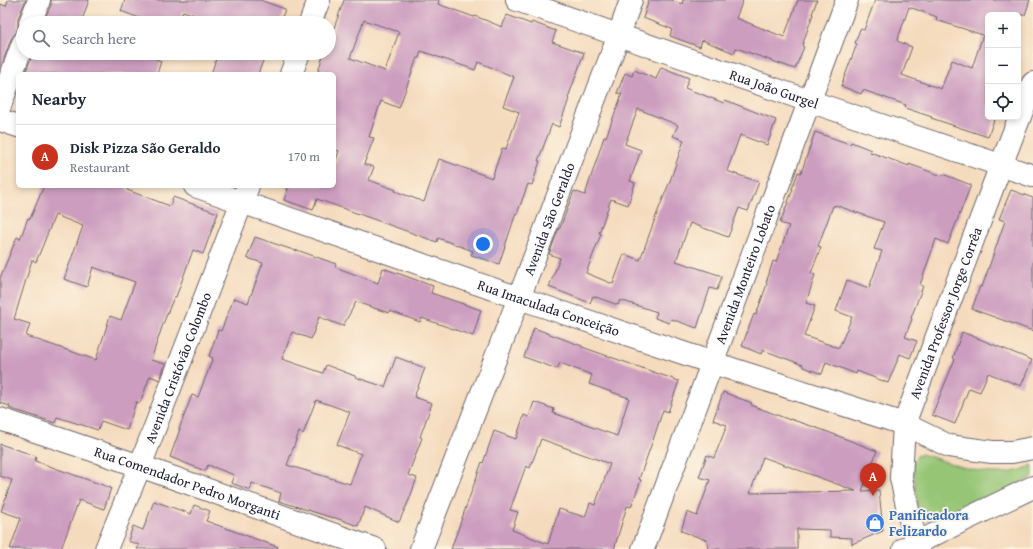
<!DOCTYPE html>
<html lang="en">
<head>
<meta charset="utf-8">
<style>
	body { margin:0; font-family:"Gentium Book Plus",serif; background:#f6f6f7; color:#1f2937 }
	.controls { position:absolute; right:12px; top:12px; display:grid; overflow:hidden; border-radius:6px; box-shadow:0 2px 6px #0003 }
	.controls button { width:36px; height:36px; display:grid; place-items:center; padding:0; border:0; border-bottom:1px solid #e0e1e3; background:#fff; color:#1f2937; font:20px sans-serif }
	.you { position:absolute; left:483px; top:244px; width:14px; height:14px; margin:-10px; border:3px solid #fff; border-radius:50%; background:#1a73e8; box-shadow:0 0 0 6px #1a73e833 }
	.badge { display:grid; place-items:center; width:26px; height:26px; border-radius:50%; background:#c8321e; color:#fff; font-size:13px; font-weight:700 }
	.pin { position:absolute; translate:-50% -33px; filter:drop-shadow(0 1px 2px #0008) }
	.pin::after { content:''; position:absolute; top:21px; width:14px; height:12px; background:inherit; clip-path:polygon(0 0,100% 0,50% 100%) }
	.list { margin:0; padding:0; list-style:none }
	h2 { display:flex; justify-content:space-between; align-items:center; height:52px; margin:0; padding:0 16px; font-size:17px }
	h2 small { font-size:13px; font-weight:400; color:#747a83 }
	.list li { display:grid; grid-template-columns:26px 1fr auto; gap:12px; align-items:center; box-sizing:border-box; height:64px; padding:0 16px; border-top:1px solid #e0e1e3 }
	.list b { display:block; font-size:15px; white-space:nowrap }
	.list p { margin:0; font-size:13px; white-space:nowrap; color:#747a83 }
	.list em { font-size:13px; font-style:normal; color:#747a83 }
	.icon { flex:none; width:22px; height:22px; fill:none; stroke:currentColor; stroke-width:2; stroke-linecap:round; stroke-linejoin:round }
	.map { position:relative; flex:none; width:1033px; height:549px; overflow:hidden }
	.search { position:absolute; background:#fff; box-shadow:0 2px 6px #0003; left:16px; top:16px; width:320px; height:44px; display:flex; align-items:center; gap:10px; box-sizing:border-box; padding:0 14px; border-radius:22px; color:#747a83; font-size:15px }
	.panel { position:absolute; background:#fff; box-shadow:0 2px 6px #0003; left:16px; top:72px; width:320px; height:116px; border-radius:6px }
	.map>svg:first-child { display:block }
</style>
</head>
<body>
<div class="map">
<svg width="1033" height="549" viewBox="0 0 1033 549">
	<rect width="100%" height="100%" fill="#fcf5e5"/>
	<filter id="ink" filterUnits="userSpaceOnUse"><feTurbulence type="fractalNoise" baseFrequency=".025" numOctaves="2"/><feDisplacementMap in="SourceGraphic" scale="8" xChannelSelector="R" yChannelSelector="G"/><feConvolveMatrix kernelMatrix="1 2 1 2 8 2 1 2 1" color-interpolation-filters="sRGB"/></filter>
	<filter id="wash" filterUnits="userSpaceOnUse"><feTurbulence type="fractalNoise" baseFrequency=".012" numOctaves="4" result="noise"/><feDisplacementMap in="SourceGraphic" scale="16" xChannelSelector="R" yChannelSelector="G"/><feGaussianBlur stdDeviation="0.9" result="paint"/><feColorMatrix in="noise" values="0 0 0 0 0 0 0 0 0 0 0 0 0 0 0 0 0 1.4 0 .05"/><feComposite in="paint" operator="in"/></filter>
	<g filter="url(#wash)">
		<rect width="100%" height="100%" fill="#f5dbbe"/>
		<path fill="#95c575" stroke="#5c7458" d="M922,454C959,465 995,484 1033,465V477L938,522L926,519L918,511L913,463L917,456Z"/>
		<g id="blocks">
			<path fill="#cc9dbf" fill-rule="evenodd" d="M8,0H26L18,18V27L16,33L11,39L0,70V4L6,6Z
				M51,0H89L81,23H43L51,5Z
				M125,0H260L285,9L280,23H217L183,11L179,23H152L121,11Z
				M344,0H439L438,4L474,17L475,16L502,27L507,15L531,24L532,22L556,31L552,42L584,53L568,98L569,99L559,127L552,124L538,161H540L532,185L528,184L517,214L516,213L499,264L471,255L473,251L438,238L437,242L317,199L313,210L284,200L288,189L286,188V186H334V166L339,151L334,149V74H317L324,53H329V42ZM364,20L399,32L385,71L350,58ZM421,51L475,70L478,62L514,77L503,106L519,112L506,149L502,148L492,178L439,159L424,202L395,191L396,190L369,180L374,167L364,164L374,138L369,137L381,101L399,108L417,58H419Z
				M649,0H671L682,4L683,0H743L736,18L784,37L798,0H817L812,14H813L802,46L804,47L795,69L736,48L734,53L702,40L700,47L670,36L672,29L643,18Z
				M875,0H1030L1025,15H988V117H995L988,137L931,118L932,117L905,108L906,105L863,90L861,94L841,86L857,44L855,43L860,29L864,30ZM909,7L937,17L936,20L983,35L972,68L952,60L941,89L902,75L912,47L897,41Z
				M33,53H91L108,59L110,53H139L161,61L157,74H25Z
				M218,53H266L258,74H211Z
				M661,67L689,78L685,88L724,103L725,100L776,120L767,145L740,135L727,171L759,182L748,211L739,208L728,237L690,223L676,261L722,276L717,290L710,288L697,328L671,319L669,323L655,318L657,312L620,300L618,305L593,296L590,303L549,287L560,258L549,254L559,228H560L574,191L585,195L604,137H606L622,94L617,93L625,73L632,76L634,70L656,79ZM638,109L678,125L673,136L684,140L670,181L656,216L640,260L624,254L613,284L586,273L601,234L599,233L611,199L628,205L635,183L630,181L641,150L625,144Z
				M815,132L850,144L851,142L871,150L870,152L909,166V164L942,176L943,174L971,185L948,244L936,239L920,285L923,286L911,318L912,319L905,337L917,341L910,358L900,354L888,383L857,371L856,374L826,362L822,374L803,367V365L763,350L761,354L742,346L754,314L756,315L767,284L766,283L773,261L776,262L789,226L780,223L793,189H792L798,172L801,173ZM835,205L884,222L874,249L882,251L869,288L847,280L836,311L852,317L839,348L804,336L815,306L806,303L815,275L811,273L821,247L818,246L833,206H835Z
				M44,186H128L127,190L170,206L173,197L218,213L203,254L193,250L176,297H174L163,324L151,360L165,364L160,380L150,376L140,403L136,402L127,430L101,421L98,430L57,417L55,423L9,408L10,406L0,403V278L17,237L20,239L28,218L30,219ZM55,215L83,226L64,279L87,287L93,267L135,282L121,320L110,316L96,360L26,336L30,324L14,319L32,260L36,262Z
				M1011,190L1033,198V331L972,309L980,286L982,287L1005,221L999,219Z
				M255,237L296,251L297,250L336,264L335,267L378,283L383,268L433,286L431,293L481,310L473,336L422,318L420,322L390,311L389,313L356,302L343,326L319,317L311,339L292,332L282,359L323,373L326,365L355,376V377L385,387L396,357L425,368L414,397L432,403L420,437L422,438L408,475L417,478L409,500L399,522L365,507L358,526L333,517V518L279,501L281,493L252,483L250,490L231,483L234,475L208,465L205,471L170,457L180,429H179L192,395L198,397L213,358L209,356L218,330L221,331L234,298L248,303L263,263L247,258ZM316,400L350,412L337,445L361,454L350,484L287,465L299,432L303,434Z
				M534,328L582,346V347L679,381L668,412L663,410L653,440L639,479L641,480L631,507L627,506L614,549H451L482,462L483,463L494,431L516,439L524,415L529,417L534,402L554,409L553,413L589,425V426L617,436L629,398L589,384L592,375L560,363L557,369L524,357ZM541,439L610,464L595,505L590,503L585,517L559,509L548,544L512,530L518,512L510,510L526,466L530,468Z
				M962,332L1032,360L1021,386L988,373L980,392L969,388L955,424L932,415L955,359L953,358Z
				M723,392L752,403L751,405L790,420V419L820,429L877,451L862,491L879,490L883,531L852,544V538L830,537V530L797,529V549H708L707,540L681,531L687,512L697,516L710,480L699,477L707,455L714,458L727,425L713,420ZM763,457L856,491L750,493Z
				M0,444L36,456L35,461L111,488L104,509L79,500L61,549H10L21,518L1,511L12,480L0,476Z
				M154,501L191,514L194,505L210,511L206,521L278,547L277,549H137L139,545L128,541L133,526L143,530Z"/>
		</g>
	</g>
	<g filter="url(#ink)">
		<use href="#blocks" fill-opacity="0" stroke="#6c6369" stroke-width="1"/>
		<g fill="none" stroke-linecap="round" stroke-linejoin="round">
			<g stroke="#6c6369" stroke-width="24">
				<g id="minor">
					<path id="s1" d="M517,0L809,101L1033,176"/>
					<path d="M30,23L39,0"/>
					<path d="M310,23L319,0"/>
					<path d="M291,74L299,53"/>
					<path d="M0,106L23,43"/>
					<path d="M0,120L18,126"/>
					<path id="s2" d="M195,186L519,298L713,363L904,424L949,446L992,452H1012L1033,448"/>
					<path id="s3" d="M0,419L140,466L375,549"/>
					<path id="s4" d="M106,549L140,466L248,186"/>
					<path id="s5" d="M421,549L519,298L619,35L631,0"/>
					<path id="s6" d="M643,549L847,0"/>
					<path d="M904,549L1033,487"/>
					<path id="s7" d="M919,549L918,542L911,524L901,478L904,424L1001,165L1033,83"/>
				</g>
			</g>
			<use href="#minor" stroke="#fff" stroke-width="22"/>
		</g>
	</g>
	<defs>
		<g id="shop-disc" transform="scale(1)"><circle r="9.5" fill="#3f7fe0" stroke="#fcf5e5"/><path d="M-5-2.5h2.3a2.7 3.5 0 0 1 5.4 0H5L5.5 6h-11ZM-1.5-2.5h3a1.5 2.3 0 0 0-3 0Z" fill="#fff"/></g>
	</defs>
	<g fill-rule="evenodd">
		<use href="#shop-disc" x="875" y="523"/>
	</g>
	<g text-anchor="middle" stroke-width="3.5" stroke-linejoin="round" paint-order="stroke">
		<g font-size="14" fill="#22223b" stroke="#fcf5e5">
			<text dy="5" stroke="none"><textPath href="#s1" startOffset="272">Rua João Gurgel</textPath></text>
			<text dy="5" stroke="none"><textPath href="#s5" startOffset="354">Avenida São Geraldo</textPath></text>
			<text dy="5" stroke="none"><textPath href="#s6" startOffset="293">Avenida Monteiro Lobato</textPath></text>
			<text dy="5" stroke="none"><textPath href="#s2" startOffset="374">Rua Imaculada Conceição</textPath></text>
			<text dy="5" stroke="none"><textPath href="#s7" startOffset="246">Avenida Professor Jorge Corrêa</textPath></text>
			<text dy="5" stroke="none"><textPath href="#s4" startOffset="195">Avenida Cristóvão Colombo</textPath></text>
			<text dy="5" stroke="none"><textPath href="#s3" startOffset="198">Rua Comendador Pedro Morganti</textPath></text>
		</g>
		<g font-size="14" font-weight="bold" fill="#366cbe" stroke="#fcf5e5" text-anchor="start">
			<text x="889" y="520">Panificadora<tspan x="889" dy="16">Felizardo</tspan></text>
		</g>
	</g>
</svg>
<div class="controls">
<button>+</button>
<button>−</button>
<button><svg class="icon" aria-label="locate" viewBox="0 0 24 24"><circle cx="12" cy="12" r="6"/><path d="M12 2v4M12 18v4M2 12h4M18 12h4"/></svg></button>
</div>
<div class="you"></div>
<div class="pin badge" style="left:873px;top:496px">A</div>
<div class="search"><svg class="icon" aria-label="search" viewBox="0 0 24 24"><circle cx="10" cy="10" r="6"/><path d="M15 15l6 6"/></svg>Search here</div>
<section class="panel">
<h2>Nearby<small></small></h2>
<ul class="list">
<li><span class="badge">A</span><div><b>Disk Pizza São Geraldo</b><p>Restaurant</p></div><em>170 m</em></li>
</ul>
</section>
</div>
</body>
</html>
